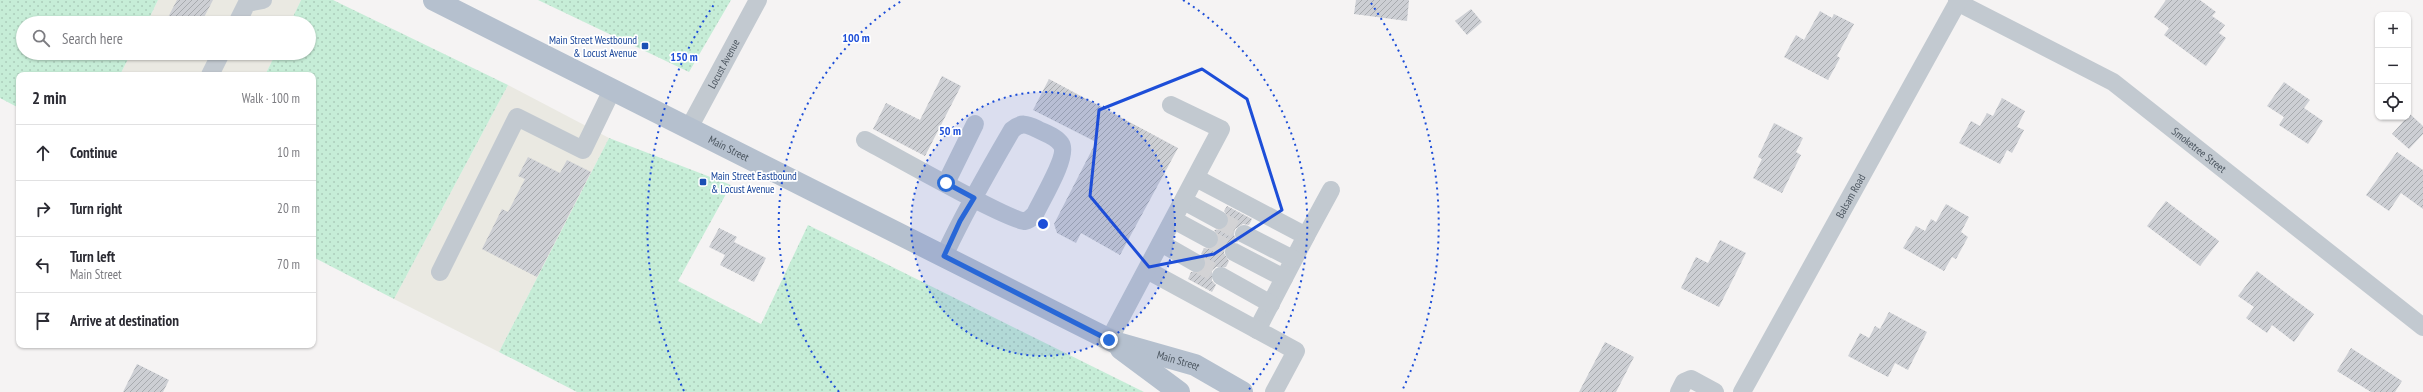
<!DOCTYPE html>
<html lang="en">
<head>
<meta charset="utf-8">
<style>
	body { margin:0; font-family:"PT Sans Narrow",sans-serif; background:#f7f7f7; color:#2b2b33 }
	.controls { position:absolute; right:12px; top:12px; display:grid; overflow:hidden; border-radius:8px; box-shadow:0 1px 3px #0004 }
	.controls button { width:36px; height:36px; display:grid; place-items:center; padding:0; border:0; border-bottom:1px solid #e1e1e2; background:#fff; color:#2b2b33; font:20px sans-serif }
	.stop { position:absolute; width:12px; height:12px; margin:-9px; border:3px solid #296cd8; border-radius:50%; background:#fff }
	.stop.end { background:#296cd8; border-color:#fff; box-shadow:0 1px 4px #0008 }
	.list { margin:0; padding:0; list-style:none }
	h2 { display:flex; justify-content:space-between; align-items:center; height:52px; margin:0; padding:0 16px; font-size:17px }
	h2 small { font-size:13px; font-weight:400; color:#7c7c81 }
	.list li { display:grid; grid-template-columns:26px 1fr auto; gap:12px; align-items:center; box-sizing:border-box; height:56px; padding:0 16px; border-top:1px solid #e1e1e2 }
	.list b { display:block; font-size:15px; white-space:nowrap }
	.list p { margin:0; font-size:13px; white-space:nowrap; color:#7c7c81 }
	.list em { font-size:13px; font-style:normal; color:#7c7c81 }
	.icon { flex:none; width:22px; height:22px; fill:none; stroke:currentColor; stroke-width:2; stroke-linecap:round; stroke-linejoin:round }
	.map { position:relative; flex:none; width:2423px; height:392px; overflow:hidden }
	.search { position:absolute; background:#fff; box-shadow:0 1px 3px #0004; left:16px; top:16px; width:300px; height:44px; display:flex; align-items:center; gap:10px; box-sizing:border-box; padding:0 14px; border-radius:22px; color:#7c7c81; font-size:15px }
	.panel { position:absolute; background:#fff; box-shadow:0 1px 3px #0004; left:16px; top:72px; width:300px; height:276px; border-radius:8px }
	.map>svg:first-child { display:block }
</style>
</head>
<body>
<div class="map">
<svg width="2423" height="392" viewBox="0 0 2423 392">
	<defs>
		<pattern id="grass-dots" width="8" height="8" patternUnits="userSpaceOnUse"><rect width="8" height="8" fill="#c6edd7"/><path d="M2 2h.1M6 6h.1" fill="none" stroke="#accdbb" stroke-width="1.8" stroke-linecap="round"/></pattern>
		<pattern id="building-hatch" width="6" height="6" patternUnits="userSpaceOnUse"><rect width="6" height="6" fill="#cdcfd4"/><path d="M-1 1l2-2M0 6l6-6M5 7l2-2" fill="none" stroke="#a8abaf"/></pattern>
	</defs>
	<rect width="100%" height="100%" fill="#f5f3f3"/>
	<path fill="#eae9e2" d="M158,0H301L290,23H147Z
		M131,53H276L265,75H120Z
		M508,85L609,138L499,352L394,299Z"/>
	<path fill="url(#grass-dots)" d="M0,0H158L147,23H23V53H131L120,75H19V108L0,98Z
		M301,0H333L508,85L394,299L313,257V75H265L276,53H309V23H290Z
		M538,0H731L689,72Z
		M609,138L731,185L678,281L761,324L808,225L1144,392H577L499,352Z"/>
	<path fill="url(#building-hatch)" d="M177,0H213L201,23H165Z
		M1356,0H1409L1407,21L1354,14Z
		M2166,0H2200L2216,12L2212,16L2225,25L2219,33L2226,38L2206,66L2164,35L2169,28L2154,17Z
		M1471,9L1482,22L1467,35L1455,21Z
		M1820,11L1832,18L1834,14L1854,24L1837,56L1840,58L1828,80L1784,57L1796,35L1804,40Z
		M942,76L961,86L925,156L873,129L886,103L920,120Z
		M1049,79L1178,148L1120,255L1081,233L1076,243L1057,233L1054,224L1096,142L1033,110Z
		M2284,82L2310,100L2304,108L2323,121L2308,144L2279,125L2284,117L2267,106Z
		M2002,98L2025,111L2017,127L2024,130L2012,153L2007,150L2000,164L1959,143L1971,121L1980,126L1987,113L1993,116Z
		M2410,114L2423,126V134L2409,149L2392,134Z
		M1774,123L1803,138L1796,152L1801,155L1782,193L1753,178L1762,159L1758,157Z
		M2397,152L2423,170V209L2401,193L2389,211L2366,195Z
		M528,157L560,173L567,160L591,172L537,277L482,249L502,209L508,212L525,179L518,176Z
		M2166,201L2219,241L2200,266L2147,226Z
		M1946,204L1969,217L1961,232L1968,237L1956,259L1952,257L1944,271L1903,248L1916,226L1925,231L1931,219L1936,222Z
		M1227,206L1252,219L1249,225L1243,224L1235,229L1234,235L1238,242L1229,243L1225,247L1224,253L1229,261L1226,267H1216L1212,271V281L1216,285L1212,292L1188,279L1191,272H1201L1205,268V258L1201,254L1204,248L1210,249L1218,244L1219,238L1214,230L1224,229L1228,225L1229,219L1224,211Z
		M719,228L737,237L734,242L766,258L754,282L720,265L725,255L709,247Z
		M1720,240L1746,253L1719,307L1681,288L1696,257L1708,263Z
		M2257,271L2314,314L2294,342L2272,325L2267,333L2246,318L2254,307L2238,296Z
		M1889,312L1927,332L1908,370L1895,363L1888,377L1848,356L1860,333L1869,338L1875,326L1880,329Z
		M1605,342L1634,357L1616,392H1579Z
		M2351,348L2402,381L2395,392H2371L2337,371Z
		M137,364L169,380L163,392H123Z"/>
	<g fill="none" stroke-linecap="round" stroke-linejoin="round">
		<path stroke="#d3d3d5" stroke-width="18" stroke-dasharray="18 9" stroke-linecap="butt" d="M1219,220L1244,234
			M1209,239L1234,252
			M1196,263L1221,276"/>
		<g stroke="#c2c9d0" stroke-width="18">
			<path id="s1" d="M1957,2L2113,82L2423,327"/>
			<path d="M237,23L247,3L263,0"/>
			<path d="M210,75L221,53"/>
			<path id="s2" d="M689,128L758,0"/>
			<path d="M865,140C887,152 1011,222 1025,221C1030,220 1032,217 1035,214C1041,201 1069,155 1061,144C1056,136 1044,133 1037,129C1027,124 1021,122 1012,130C988,171 964,213 944,256"/>
			<path d="M1196,178L1306,236L1257,330"/>
			<path d="M946,183L975,124"/>
			<path d="M1184,201L1219,220"/>
			<path d="M1174,220L1209,239"/>
			<path d="M1244,234L1293,259"/>
			<path d="M1306,236L1331,190"/>
			<path d="M1161,243L1196,263"/>
			<path d="M1234,252L1284,278"/>
			<path d="M1147,270L1296,351L1274,392"/>
			<path d="M440,272L517,117L583,150L612,90"/>
			<path d="M1221,276L1271,304"/>
			<path d="M1109,340L1221,129L1171,105"/>
			<path d="M1679,392L1684,382L1691,379L1715,392"/>
			<path id="s3" d="M1742,392L1959,0"/>
		</g>
		<g stroke="#b5c0ce" stroke-width="22">
			<path id="s4" d="M434,0L1114,342L1195,365L1242,392"/>
			<path d="M1121,349L1179,392"/>
		</g>
	</g>
	<g fill="none" stroke-linecap="round" stroke-linejoin="round">
		<path stroke="#296cd8" stroke-width="5" d="M946,183L974,198L960,221L944,256L1109,340"/>
	</g>
	<path fill="none" stroke="#1d4ed8" stroke-width="3" stroke-linejoin="round" d="M1202,69L1247,99L1282,210L1214,254L1149,267L1090,196L1099,110Z"/>
	<circle cx="1043" cy="224" r="132" fill="#1d4ed8" fill-opacity=".12"/>
	<g fill="none" stroke="#1d4ed8" stroke-width="2" stroke-dasharray="2 4">
		<circle cx="1043" cy="224" r="132"/>
		<path d="M839 392A264 264 0 0 1 903 0M1183 0A264 264 0 0 1 1247 392"/>
		<path d="M684 391A396 396 0 0 1 715 3M1371 3A396 396 0 0 1 1402 391"/>
	</g>
	<g fill="#1a4fb4" stroke="#fff" stroke-width="1.5">
		<rect x="641" y="42" width="8" height="8" rx="2"/>
		<rect x="699" y="178" width="8" height="8" rx="2"/>
	</g>
	<g text-anchor="middle" stroke-width="3.5" stroke-linejoin="round" paint-order="stroke">
		<g font-size="11" fill="#164399" stroke="#fff" text-anchor="end">
			<text x="637" y="44">Main Street Westbound<tspan x="637" dy="13">&amp; Locust Avenue</tspan></text>
			<text x="711" y="180" text-anchor="start">Main Street Eastbound<tspan x="711" dy="13">&amp; Locust Avenue</tspan></text>
		</g>
		<g font-size="11" fill="#4b555f" stroke="#fff">
			<text dy="4" stroke="none"><textPath href="#s2" startOffset="73">Locust Avenue</textPath></text>
			<text dy="4" stroke="none"><textPath href="#s4" startOffset="330">Main Street</textPath></text>
			<text dy="4" stroke="none"><textPath href="#s1" startOffset="285">Smoketree Street</textPath></text>
			<text dy="4" stroke="none"><textPath href="#s3" startOffset="224">Balsam Road</textPath></text>
			<text dy="4" stroke="none"><textPath href="#s4" startOffset="828">Main Street</textPath></text>
		</g>
	</g>
	<circle cx="1043" cy="224" r="6" fill="#1d4ed8" stroke="#fff" stroke-width="2"/>
	<g font-size="12" text-anchor="middle" font-weight="bold" fill="#1d4ed8" stroke="#fff" stroke-width="3.5" stroke-linejoin="round" paint-order="stroke">
		<text x="856" y="42">100 m</text>
		<text x="684" y="61">150 m</text>
		<text x="950" y="135">50 m</text>
	</g>
</svg>
<div class="controls">
<button>+</button>
<button>−</button>
<button><svg class="icon" aria-label="locate" viewBox="0 0 24 24"><circle cx="12" cy="12" r="6"/><path d="M12 2v4M12 18v4M2 12h4M18 12h4"/></svg></button>
</div>
<div class="stop" style="left:946px;top:183px"></div>
<div class="stop end" style="left:1109px;top:340px"></div>
<div class="search"><svg class="icon" aria-label="search" viewBox="0 0 24 24"><circle cx="10" cy="10" r="6"/><path d="M15 15l6 6"/></svg>Search here</div>
<section class="panel">
<h2>2 min<small>Walk · 100 m</small></h2>
<ul class="list">
<li><svg class="icon" aria-label="ahead" viewBox="0 0 24 24"><path d="M12 20V5M6 11l6-6 6 6"/></svg><div><b>Continue</b></div><em>10 m</em></li>
<li><svg class="icon" aria-label="right" viewBox="0 0 24 24"><path d="M7 20v-9h11M14 6l5 5-5 5"/></svg><div><b>Turn right</b></div><em>20 m</em></li>
<li><svg class="icon" aria-label="left" viewBox="0 0 24 24"><path d="M17 20v-9H6M10 6l-5 5 5 5"/></svg><div><b>Turn left</b><p>Main Street</p></div><em>70 m</em></li>
<li><svg class="icon" aria-label="arrive" viewBox="0 0 24 24"><path d="M6 21V4h12l-3 4 3 4H6"/></svg><div><b>Arrive at destination</b></div></li>
</ul>
</section>
</div>
</body>
</html>
